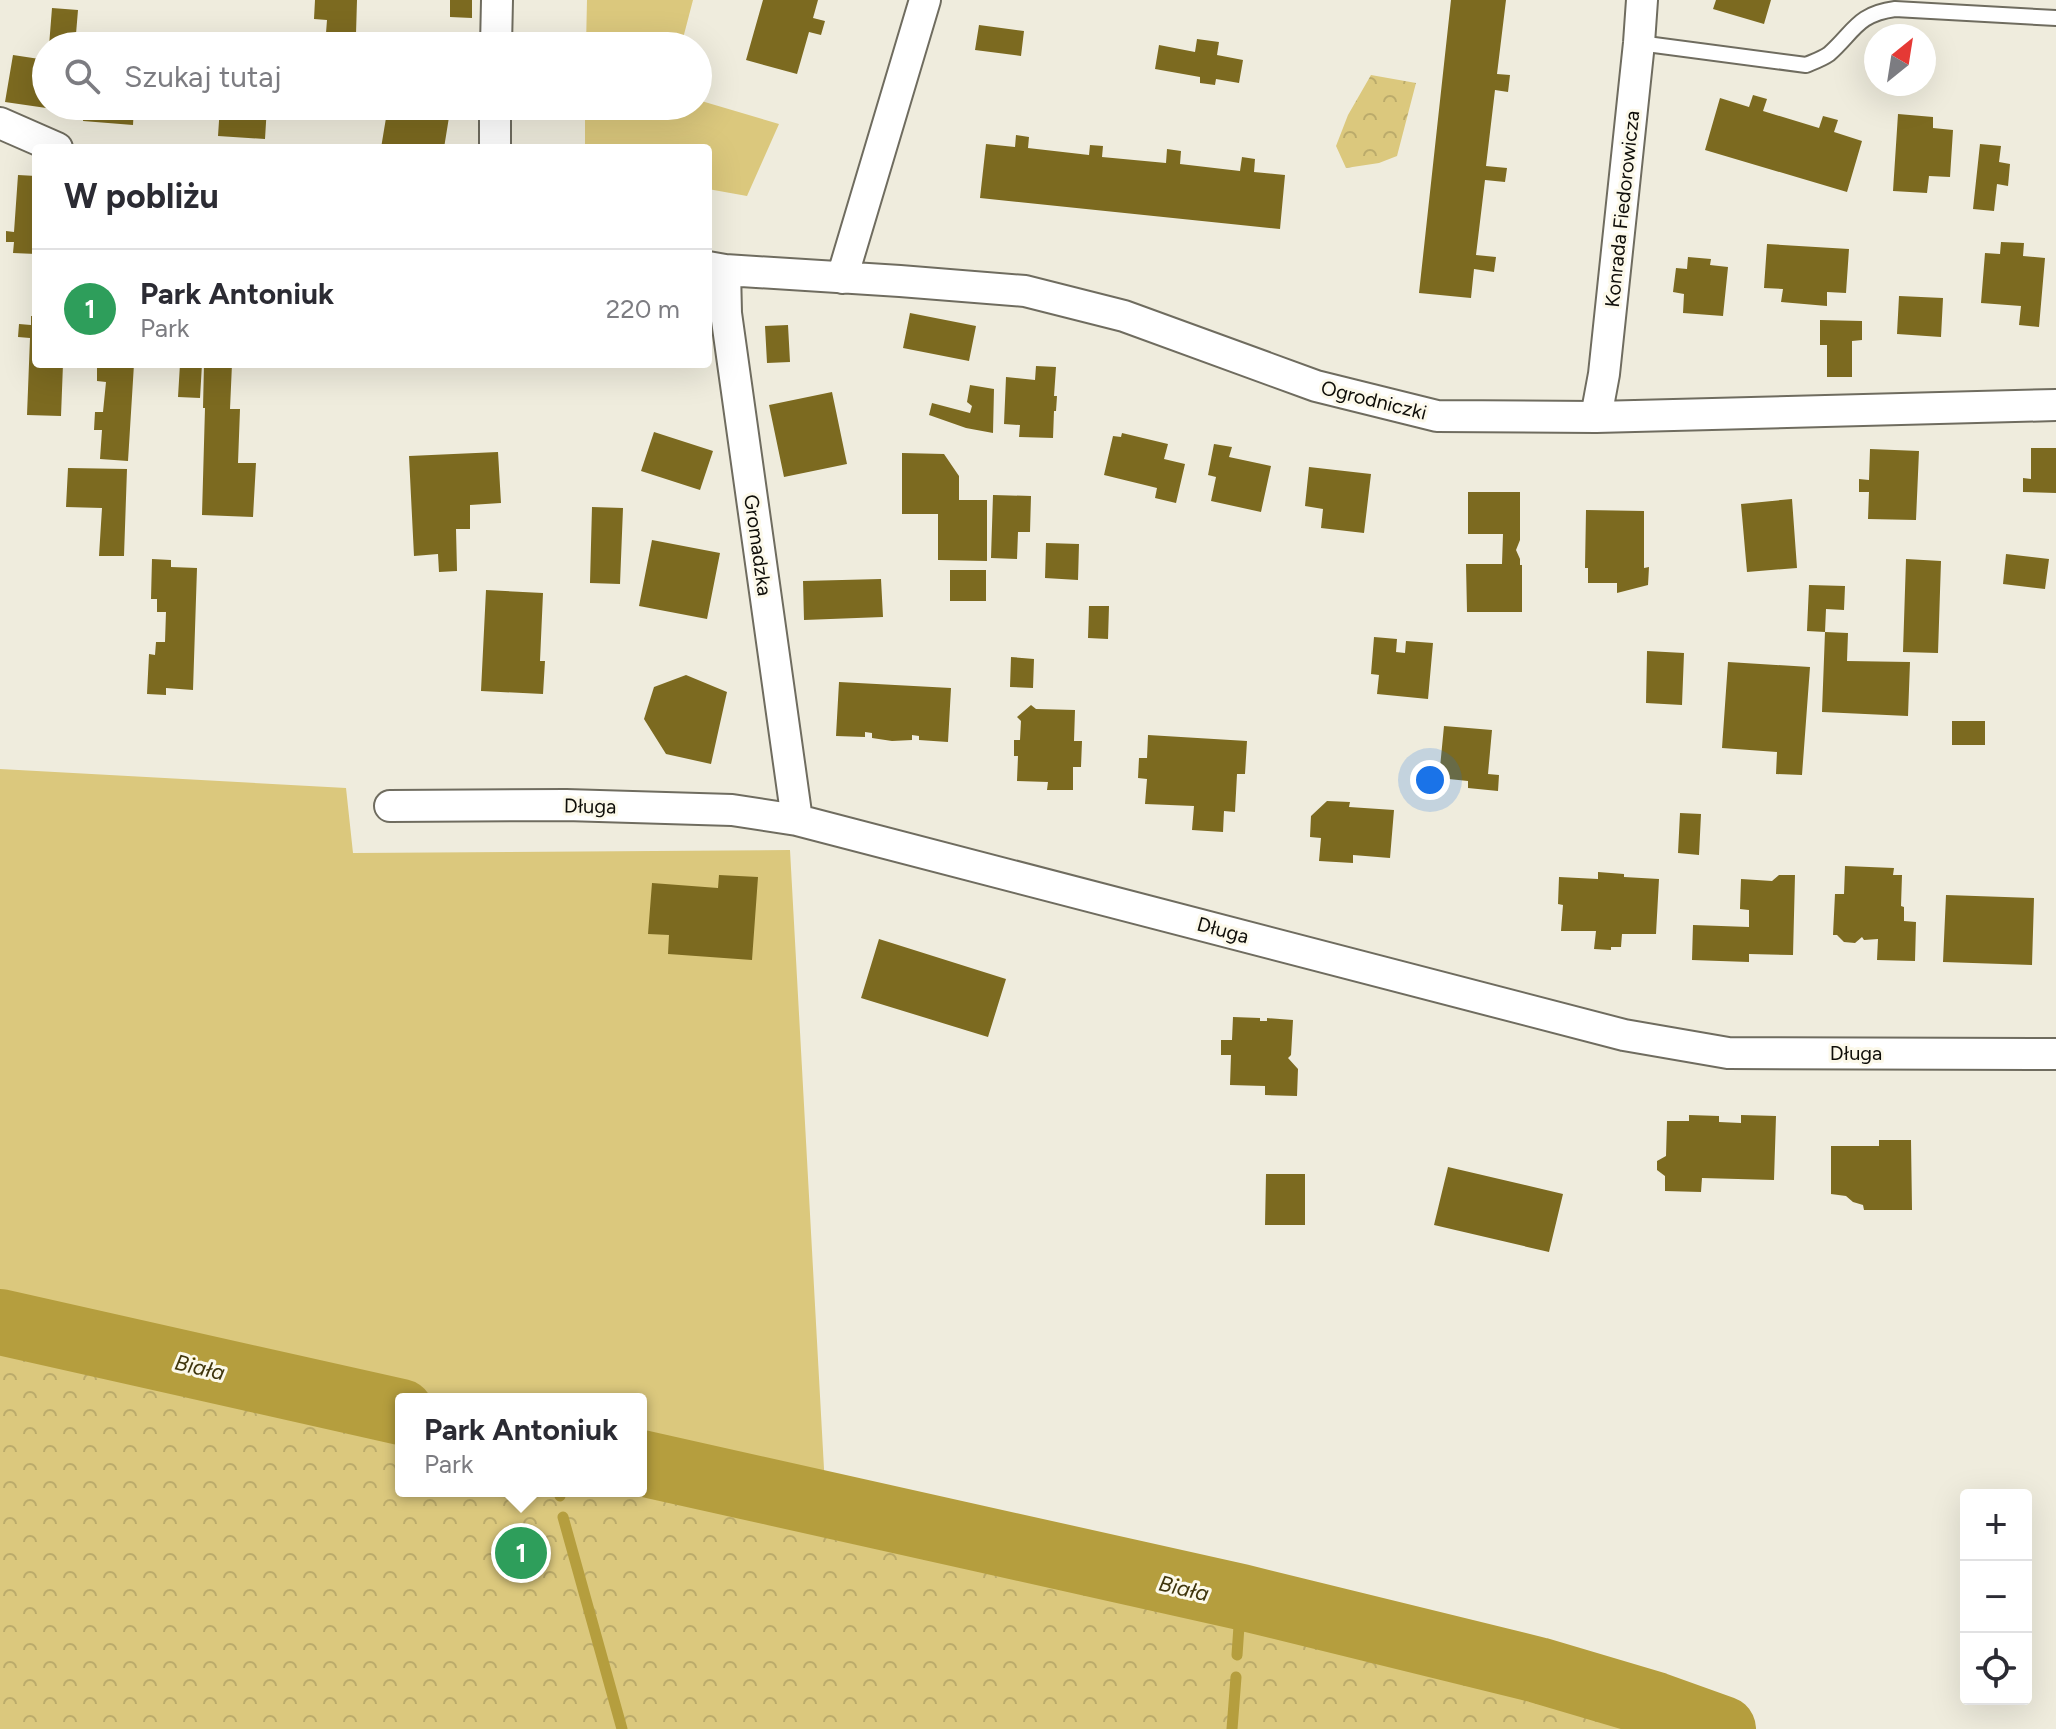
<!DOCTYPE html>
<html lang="pl">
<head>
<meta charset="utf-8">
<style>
	body { margin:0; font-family:Figtree,sans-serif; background:#f7f7f7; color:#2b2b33 }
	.controls { position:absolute; right:24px; bottom:24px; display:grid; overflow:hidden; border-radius:8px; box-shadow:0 8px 32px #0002 }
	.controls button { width:72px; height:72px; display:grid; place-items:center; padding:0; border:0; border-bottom:2px solid #e1e1e2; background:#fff; color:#2b2b33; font:40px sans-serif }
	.compass { position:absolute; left:1864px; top:24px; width:72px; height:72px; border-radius:50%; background:#fff; box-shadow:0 8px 32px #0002; rotate:30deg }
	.you { position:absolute; left:1430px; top:780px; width:28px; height:28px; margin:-20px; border:6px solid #fff; border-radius:50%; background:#1a73e8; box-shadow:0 0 0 12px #1a73e833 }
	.badge { display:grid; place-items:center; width:52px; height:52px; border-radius:50%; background:#1383cc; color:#fff; font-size:26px; font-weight:700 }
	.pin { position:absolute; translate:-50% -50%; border:4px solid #fff; box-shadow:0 2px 8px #0006 }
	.popup { position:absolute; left:395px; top:1393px; width:252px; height:104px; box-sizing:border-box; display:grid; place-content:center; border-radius:8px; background:#fff; filter:drop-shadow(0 2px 6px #0005); font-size:26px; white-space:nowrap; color:#7c7c81 }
	.popup b { font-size:30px; color:#2b2b33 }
	.popup::after { content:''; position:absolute; left:50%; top:100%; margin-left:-16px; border:16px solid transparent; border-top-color:#fff }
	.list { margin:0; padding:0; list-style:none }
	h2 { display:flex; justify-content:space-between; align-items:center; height:104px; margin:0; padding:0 32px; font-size:34px }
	h2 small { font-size:26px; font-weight:400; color:#7c7c81 }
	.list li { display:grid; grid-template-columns:52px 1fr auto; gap:24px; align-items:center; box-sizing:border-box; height:120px; padding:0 32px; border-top:2px solid #e1e1e2 }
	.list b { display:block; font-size:30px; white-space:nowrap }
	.list p { margin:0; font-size:26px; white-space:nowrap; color:#7c7c81 }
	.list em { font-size:26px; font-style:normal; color:#7c7c81 }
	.icon { flex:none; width:44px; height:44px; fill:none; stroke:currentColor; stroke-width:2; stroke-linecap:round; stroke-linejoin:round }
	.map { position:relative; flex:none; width:2056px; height:1729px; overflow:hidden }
	.search { position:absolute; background:#fff; box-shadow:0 8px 32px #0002; left:32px; top:32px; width:680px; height:88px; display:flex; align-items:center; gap:20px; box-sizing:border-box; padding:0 28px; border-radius:44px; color:#7c7c81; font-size:30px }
	.panel { position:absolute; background:#fff; box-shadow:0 8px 32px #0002; left:32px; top:144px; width:680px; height:224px; border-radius:8px }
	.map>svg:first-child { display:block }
</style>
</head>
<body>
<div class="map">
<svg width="2056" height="1729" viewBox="0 0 2056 1729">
	<defs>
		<pattern id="park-crowns" width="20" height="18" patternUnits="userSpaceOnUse" patternTransform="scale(2)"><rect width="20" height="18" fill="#dbc87d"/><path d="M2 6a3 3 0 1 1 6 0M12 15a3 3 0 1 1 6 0" fill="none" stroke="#bbab6b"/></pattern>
	</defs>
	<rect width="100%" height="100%" fill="#efecdd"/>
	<path fill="#dbc87d" d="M587,0H693L681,46H586Z
		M698,100L779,124L747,196L708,189V148H585V106H698Z
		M0,769L346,788L353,853L790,850L825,1487L641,1446V1399H430L0,1303Z"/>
	<path fill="url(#park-crowns)" d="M1371,75L1416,83L1397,156L1379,163L1346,168L1336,146L1348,115Z
		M0,1322L401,1413V1491H641V1464L1242,1599L1538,1671L1711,1729H0Z"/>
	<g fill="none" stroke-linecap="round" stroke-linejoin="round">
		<path stroke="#b59e3e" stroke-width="11" d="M559,1491L560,1496
			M563,1517L622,1729
			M1237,1655L1241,1597
			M1656,1705L1657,1729
			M1232,1729L1236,1677"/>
		<path stroke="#b59e3e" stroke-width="66" d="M0,1322L401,1412
			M641,1463L1241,1597L1538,1670L1656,1705L1723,1729"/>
	</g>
	<path fill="#7c6a20" d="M315,0H357L356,34L326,33L327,20L314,19Z
		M450,0H472V18L450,17Z
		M763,0H818L813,18L825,21L821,35L809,32L797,74L746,60Z
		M1451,0H1506L1497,74L1510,75L1508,92L1495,90L1486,166L1507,168L1505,182L1485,180L1476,255L1496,257L1494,272L1474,269L1471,298L1419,293Z
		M1716,0H1771L1764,24L1713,9Z
		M52,8L78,10L75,46H49Z
		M979,25L1024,31L1021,56L975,50Z
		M89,37L127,39V46H88Z
		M1197,39L1219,42L1217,55L1243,60L1239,83L1216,79L1215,85L1200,83V77L1155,69L1159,45L1195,52Z
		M13,55L46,60V106H68L67,111L5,102Z
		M1753,95L1767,99L1763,111L1819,128L1823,116L1838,120L1834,132L1862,141L1847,192L1705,150L1720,98L1749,107Z
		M84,106H134L133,125L83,121Z
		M220,106H267L265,139L218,136Z
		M388,106H428V108L450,111L444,148H381Z
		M1898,114L1933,117V128L1953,130L1950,177L1929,176L1927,193L1893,191Z
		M1016,135L1029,137L1028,148L1089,155L1090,145L1103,146L1102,157L1166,163L1167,149L1181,151L1180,164L1240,171L1242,157L1255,159L1254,172L1285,175L1280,229L980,198L986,144L1015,147Z
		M1980,144L2001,146L1999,162L2010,164L2008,186L1997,184L1994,211L1973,209Z
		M18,175L36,176V254L13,253L14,242H6V231L14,232Z
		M2001,242L2024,243L2023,256L2045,258L2039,327L2019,325L2021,306L1981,303L1985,253L2000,254Z
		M1767,244L1849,249L1846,293L1827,292V306L1781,302L1783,289L1764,288Z
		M1688,257L1711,259L1710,265L1728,267L1723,316L1683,313L1684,294L1673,292L1676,268L1687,269Z
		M1899,296L1943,298L1941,337L1897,334Z
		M910,313L976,326L969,361L903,348Z
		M31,316H36V364H63L61,416L27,415L30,338L18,337L19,324L31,325Z
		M1820,320L1862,321V340L1852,341V377H1827V345H1820Z
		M788,325L790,362L767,363L765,326Z
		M97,364H134L128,461L100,459L102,430H94L95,412H103L106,382L97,381Z
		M180,364H202L200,398L178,397Z
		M204,364H232L230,409H240L238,463H256L253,517L202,515L205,408H203Z
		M1036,366L1056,367L1054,396H1057L1056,411H1054L1053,438L1019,437L1020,425L1004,424L1006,377L1035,380Z
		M970,385L994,389L993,433L966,428L929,415L932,403L970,413L972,406L967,402Z
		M832,392L847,464L784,477L769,405Z
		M654,432L713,451L700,490L641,471Z
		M1122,433L1168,444L1164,459L1185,464L1176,503L1155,498L1157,488L1104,475L1113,436L1121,437Z
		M1214,444L1232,447L1229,457L1271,466L1261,512L1211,501L1216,477L1208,475Z
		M2031,448H2056V493L2023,492V478L2031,479Z
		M1870,449L1919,451L1916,520L1868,519L1869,492H1859V479L1869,480Z
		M498,452L501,503L470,505V529H456L457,571L439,572L438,554L414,556L409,456Z
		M902,453L944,454L959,476V500H987V561L938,560V514H902Z
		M1309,467L1371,474L1364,533L1321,528L1323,509L1305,506Z
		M68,468L127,469L124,556H99L102,508L66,507Z
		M1468,492H1520V540L1516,550L1520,559V565H1522V612H1467L1466,564H1502L1503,534H1468Z
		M993,495L1031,496L1030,532H1018L1017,559L991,558Z
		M1792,499L1797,568L1747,572L1741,504Z
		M592,507L623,508L620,584L590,583Z
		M1586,510L1644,511V568L1649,567L1648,585L1617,593V583H1588V568H1585Z
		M652,540L720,553L707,619L639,606Z
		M1046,543L1079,544L1078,580L1045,578Z
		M2006,554L2049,559L2045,589L2003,584Z
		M152,559L171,560V567L197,568L193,690L166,688V695L147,694L149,654L155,655L156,642H165L166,612H157V599H151Z
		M1906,559L1941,561L1938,653L1903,652Z
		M950,570H986V601H950Z
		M881,579L883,617L804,620L803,581Z
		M1809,585L1845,586L1844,610L1826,609L1825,632L1807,631Z
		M486,590L543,593L540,661H545L543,694L481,691Z
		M1089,606H1109L1108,639L1088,638Z
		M1825,632L1848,633L1847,661L1910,662L1908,716L1822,712Z
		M1374,637L1397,639L1396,652L1405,653L1406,641L1433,643L1428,699L1377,694L1379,675L1371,674Z
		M1647,651L1684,653L1682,705L1646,703Z
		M1011,657L1034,659L1033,688L1010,687Z
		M1728,662L1810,667L1802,775L1776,774L1777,752L1722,748Z
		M686,675L727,692L711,764L666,754L644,719L654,687Z
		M839,682L951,688L948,742L919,740V736L912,735V740L892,741L872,738V733L865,732V737L836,736Z
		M1031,705L1036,709L1075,710L1074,741H1082L1081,767H1073V790H1047L1048,782L1017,781L1018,756H1014V740H1020L1021,721L1017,717Z
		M1952,721H1985V745H1952Z
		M1444,726L1492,730L1488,774L1499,775L1498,791L1468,788V781L1439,778Z
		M1148,735L1247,741L1245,774H1237L1235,812L1224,811L1223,832L1192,830L1194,806L1145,804L1147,779L1138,778L1139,758H1147Z
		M1327,801L1350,802L1349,807L1394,810L1390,858L1353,855V863L1319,861L1321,838L1310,837L1311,816Z
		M1680,813L1701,814L1699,855L1678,853Z
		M1845,866L1894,868L1893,875H1902L1901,906L1904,907V921L1916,922L1915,961L1877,960L1878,939L1864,940L1862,937L1855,943L1844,942L1837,935H1833L1835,894H1844Z
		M1598,872L1624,874V877L1659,879L1656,934H1622L1621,947H1611V950L1594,949L1596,931H1561L1563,905L1558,904L1559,877L1598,879Z
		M719,875L758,877L752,960L668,954L669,935L648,934L652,883L718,888Z
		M1779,875H1795L1793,955L1749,954V962L1692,960L1693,925L1749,927V910L1740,909L1741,879L1772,881Z
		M1946,895L2034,898L2032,965L1943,962Z
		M879,939L1006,979L988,1037L861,998Z
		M1233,1017L1260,1018V1021H1267V1018L1293,1020L1291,1055L1288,1058L1298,1069L1297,1096L1265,1095V1086L1230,1085L1231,1055H1221V1040H1232Z
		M1689,1115L1719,1116V1122L1741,1123V1115L1776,1116L1774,1180L1702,1178L1701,1192L1665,1191V1176L1657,1170V1161L1666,1156L1667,1121H1689Z
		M1879,1140H1911L1912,1210H1864L1863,1205L1853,1202L1846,1196L1831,1194V1146H1879Z
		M1448,1167L1563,1194L1549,1252L1434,1225Z
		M1266,1174H1305V1225H1265Z"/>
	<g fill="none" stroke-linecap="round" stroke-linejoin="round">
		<g stroke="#6f6c5f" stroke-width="18">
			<path id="service" d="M1639,43L1806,65C1813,62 1822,59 1829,54C1854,32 1857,14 1895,9L2056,18"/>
		</g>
		<g stroke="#6f6c5f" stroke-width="34">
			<path id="minor" d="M496,46L497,0
				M0,123L57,148
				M495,148V106
				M708,267L725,270L900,281L1025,291L1124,316L1316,386L1437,416L1596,417L2056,405
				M725,270L726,313L797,820
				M842,278L925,0
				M1596,417L1604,374L1639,43L1642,0
				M390,806L566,805L732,810L797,820L1624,1035L1728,1053L2056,1054"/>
		</g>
		<use href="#service" stroke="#fff" stroke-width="14"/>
		<use href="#minor" stroke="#fff" stroke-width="30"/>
	</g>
	<g text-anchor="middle" stroke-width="6" stroke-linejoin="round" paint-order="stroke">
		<g font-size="20" fill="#0f0e09" stroke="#fcf9ea">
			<text transform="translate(1622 209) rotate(-84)" y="7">Konrada Fiedorowicza</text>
			<text transform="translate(1374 400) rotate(14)" y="7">Ogrodniczki</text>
			<text transform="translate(758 545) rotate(82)" y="7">Gromadzka</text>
			<text transform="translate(590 806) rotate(1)" y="7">Długa</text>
			<text transform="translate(1223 930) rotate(15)" y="7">Długa</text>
			<text x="1856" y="1060">Długa</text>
		</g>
		<g font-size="22" font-style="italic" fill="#3f350c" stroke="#fcf9ea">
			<text transform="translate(200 1367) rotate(13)" y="8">Biała</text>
			<text transform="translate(1184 1588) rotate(13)" y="8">Biała</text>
		</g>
	</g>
</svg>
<div class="controls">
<button>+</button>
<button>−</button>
<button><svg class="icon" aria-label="locate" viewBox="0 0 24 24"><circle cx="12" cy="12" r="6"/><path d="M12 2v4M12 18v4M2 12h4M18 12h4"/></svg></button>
</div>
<svg class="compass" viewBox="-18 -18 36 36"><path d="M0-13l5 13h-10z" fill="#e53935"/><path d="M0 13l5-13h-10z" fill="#7c7c81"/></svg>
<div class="you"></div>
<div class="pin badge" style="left:521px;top:1553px;background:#2e9e5b">1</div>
<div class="popup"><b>Park Antoniuk</b>Park</div>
<div class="search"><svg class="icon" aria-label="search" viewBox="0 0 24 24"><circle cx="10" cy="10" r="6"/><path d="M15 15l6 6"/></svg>Szukaj tutaj</div>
<section class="panel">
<h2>W pobliżu<small></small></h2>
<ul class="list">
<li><span class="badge" style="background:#2e9e5b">1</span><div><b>Park Antoniuk</b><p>Park</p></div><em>220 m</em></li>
</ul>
</section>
</div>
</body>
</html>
